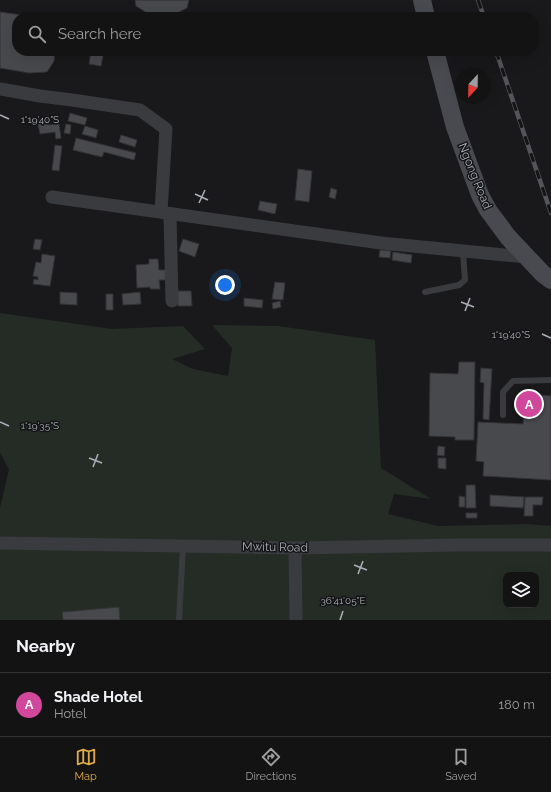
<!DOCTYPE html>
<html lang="en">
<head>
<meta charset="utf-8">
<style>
	body { margin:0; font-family:Raleway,sans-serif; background:#202022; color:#f1f3f6 }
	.controls { position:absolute; right:12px; bottom:12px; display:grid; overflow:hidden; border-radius:8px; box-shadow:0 4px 16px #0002 }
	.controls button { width:36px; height:36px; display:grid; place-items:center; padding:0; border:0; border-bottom:1px solid #323234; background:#131314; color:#f1f3f6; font:20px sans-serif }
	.compass { position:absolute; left:455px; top:68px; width:36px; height:36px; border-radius:50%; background:#131314; box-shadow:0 4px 16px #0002; rotate:202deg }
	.you { position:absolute; left:225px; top:285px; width:14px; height:14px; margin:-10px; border:3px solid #fff; border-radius:50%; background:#1a73e8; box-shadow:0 0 0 6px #1a73e833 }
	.badge { display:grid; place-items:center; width:26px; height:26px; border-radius:50%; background:#e1ad4a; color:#fff; font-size:13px; font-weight:700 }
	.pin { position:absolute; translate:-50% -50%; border:2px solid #fff; box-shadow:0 1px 4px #0006 }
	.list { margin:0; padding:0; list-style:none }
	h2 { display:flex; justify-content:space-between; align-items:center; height:52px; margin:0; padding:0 16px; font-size:17px }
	h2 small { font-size:13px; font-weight:400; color:#9d9ea0 }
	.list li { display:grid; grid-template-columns:26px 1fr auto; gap:12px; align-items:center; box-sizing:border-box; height:64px; padding:0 16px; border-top:1px solid #323234 }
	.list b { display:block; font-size:15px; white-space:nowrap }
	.list p { margin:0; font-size:13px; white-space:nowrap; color:#9d9ea0 }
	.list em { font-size:13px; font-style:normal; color:#9d9ea0 }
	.icon { flex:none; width:22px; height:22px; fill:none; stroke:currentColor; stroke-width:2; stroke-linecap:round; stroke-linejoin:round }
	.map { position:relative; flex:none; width:551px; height:620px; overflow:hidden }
	.search { position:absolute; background:#131314; box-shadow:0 4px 16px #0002; left:12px; right:12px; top:12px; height:44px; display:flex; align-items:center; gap:10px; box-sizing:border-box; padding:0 14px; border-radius:16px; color:#9d9ea0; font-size:15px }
	.sheet { height:116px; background:#131314 }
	nav { display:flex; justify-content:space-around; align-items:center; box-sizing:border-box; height:56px; border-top:1px solid #323234; background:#131314; font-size:11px; color:#9d9ea0 }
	nav a { display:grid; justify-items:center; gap:2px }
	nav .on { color:#e1ad4a }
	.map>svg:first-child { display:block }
</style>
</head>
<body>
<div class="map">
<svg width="551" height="620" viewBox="0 0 551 620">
	<rect width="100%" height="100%" fill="#19191b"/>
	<path fill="#252c26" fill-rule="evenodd" d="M0,313L112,329L183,326L205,349L172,359L193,369L228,376L232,348L212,325L278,326L375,340L381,468L431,499L394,494L388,514L438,526L527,524L551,526V620H0V508L9,469L0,453ZM506,575H536V605H506Z"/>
	<path fill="#48494d" stroke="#333336" d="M135,0H189L187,8L175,14L147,13L136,6Z
		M0,12L37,17H17V51H55L54,61L47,72L29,73L0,68Z
		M91,51H104L101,66L89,64Z
		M70,113L87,118L85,125L68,121Z
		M48,117L49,125L59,124L61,138L56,139L55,132L40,134L37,119Z
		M66,124L71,125L70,134L64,133Z
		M85,126L98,130L96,138L82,134Z
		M121,135L137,140L135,147L119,142Z
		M76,138L136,153L134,160L104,152L102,157L73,150Z
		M55,145L62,146L59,171L52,170Z
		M298,169L312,171L309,202L295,200Z
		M331,188L337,190L335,199L329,197Z
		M260,201L277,204L275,214L258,210Z
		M35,239L42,240L40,250L33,249Z
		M183,239L199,244L195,257L179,251Z
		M380,250L391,251L390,258L379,257Z
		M393,252L412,255L411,263L392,260Z
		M42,254L55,256L50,286L33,284L34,279L38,280V277L33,276L36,262L41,263Z
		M149,259H158L159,270H167L168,280H159L160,289H150V287L137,288L136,265L149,264Z
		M275,282L285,283L283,300L272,299Z
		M177,291H191L192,306H178Z
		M60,292L77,293V305L60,304Z
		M140,292L141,304L123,305L122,294Z
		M106,294H113V310H106Z
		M244,298L263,300L262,308L244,306Z
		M280,301L281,307L273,309L272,303Z
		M459,362H475L474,440H455V437L429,436L430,373L458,374Z
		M481,368L492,369L489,420L483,419L484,383L480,382Z
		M525,394L551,396V480L483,476L484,462L476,461L478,422L523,424Z
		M438,446L445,447L444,456L437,455Z
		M438,458H446V469L438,468Z
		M466,485H475L476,508H466Z
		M490,495L524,497L523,508L490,506Z
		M459,496L465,497V507H459Z
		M525,497H543L542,505H533V516H524Z
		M466,513H477V518H466Z
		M119,607L120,620H63L62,612Z"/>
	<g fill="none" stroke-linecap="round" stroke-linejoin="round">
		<path stroke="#3a3b3f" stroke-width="6" d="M425,292L459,285L465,280L463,252
			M503,415V392L513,381L551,380
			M179,620L183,546"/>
		<path stroke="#3a3b3f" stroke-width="13" d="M0,89L40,96L72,100L140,110L166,129L161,212
			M52,197L381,243L526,257
			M170,214L172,301
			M0,543L295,548L456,545H551
			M295,548L296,620"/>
		<path stroke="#484a4f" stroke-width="18" d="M422,0L426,17
			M435,51L455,127L480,195L488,210L508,237L543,274L551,280"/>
		<g stroke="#53555a" stroke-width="4.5">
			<path id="rail" d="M478,0L484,17
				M496,51L551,213"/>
		</g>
		<use href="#rail" stroke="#141416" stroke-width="3" stroke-dasharray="9" stroke-linecap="butt"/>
	</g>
	<path fill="none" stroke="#acb0b9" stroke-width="1.5" d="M0,115L9,119M195,194L208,200M199,203L205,190M461,302L474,307M465,311L470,298M542,334L551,338M0,422L9,426M89,458L102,463M93,467L98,454M354,565L367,570M358,574L363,561M340,620L343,611"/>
	<g text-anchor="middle" stroke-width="3" stroke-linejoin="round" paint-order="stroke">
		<g font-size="12" fill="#acb0b9" stroke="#141416">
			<text transform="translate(475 176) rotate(68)" y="4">Ngong Road</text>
			<text transform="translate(275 547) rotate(1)" y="4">Mwitu Road</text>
		</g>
	</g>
	<g font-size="10" text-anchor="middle" fill="#acb0b9" stroke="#141416" stroke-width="3" stroke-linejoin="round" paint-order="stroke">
		<text x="40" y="123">1°19'40"S</text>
		<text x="511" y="338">1°19'40"S</text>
		<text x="40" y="429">1°19'35"S</text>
		<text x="343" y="604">36°41'05"E</text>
	</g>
</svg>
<div class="controls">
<button><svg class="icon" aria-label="layers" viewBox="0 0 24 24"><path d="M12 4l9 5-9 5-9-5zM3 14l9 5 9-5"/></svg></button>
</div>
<svg class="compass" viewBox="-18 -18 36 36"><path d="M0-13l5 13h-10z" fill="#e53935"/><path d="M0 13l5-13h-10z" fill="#9d9ea0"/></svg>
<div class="you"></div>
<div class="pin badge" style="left:529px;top:404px;background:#d1479c">A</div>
<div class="search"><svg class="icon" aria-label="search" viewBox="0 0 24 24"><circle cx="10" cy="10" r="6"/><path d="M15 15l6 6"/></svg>Search here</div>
</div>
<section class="sheet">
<h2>Nearby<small></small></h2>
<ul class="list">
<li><span class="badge" style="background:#d1479c">A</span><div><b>Shade Hotel</b><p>Hotel</p></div><em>180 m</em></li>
</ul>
</section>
<nav>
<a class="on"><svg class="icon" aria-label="map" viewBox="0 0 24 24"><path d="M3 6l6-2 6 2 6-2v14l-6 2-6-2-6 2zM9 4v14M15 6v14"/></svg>Map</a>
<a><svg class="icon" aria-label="directions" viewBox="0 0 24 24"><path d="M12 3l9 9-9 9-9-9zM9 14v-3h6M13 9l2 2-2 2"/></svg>Directions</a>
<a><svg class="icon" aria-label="saved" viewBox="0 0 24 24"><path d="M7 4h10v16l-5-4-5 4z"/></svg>Saved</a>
</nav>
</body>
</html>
